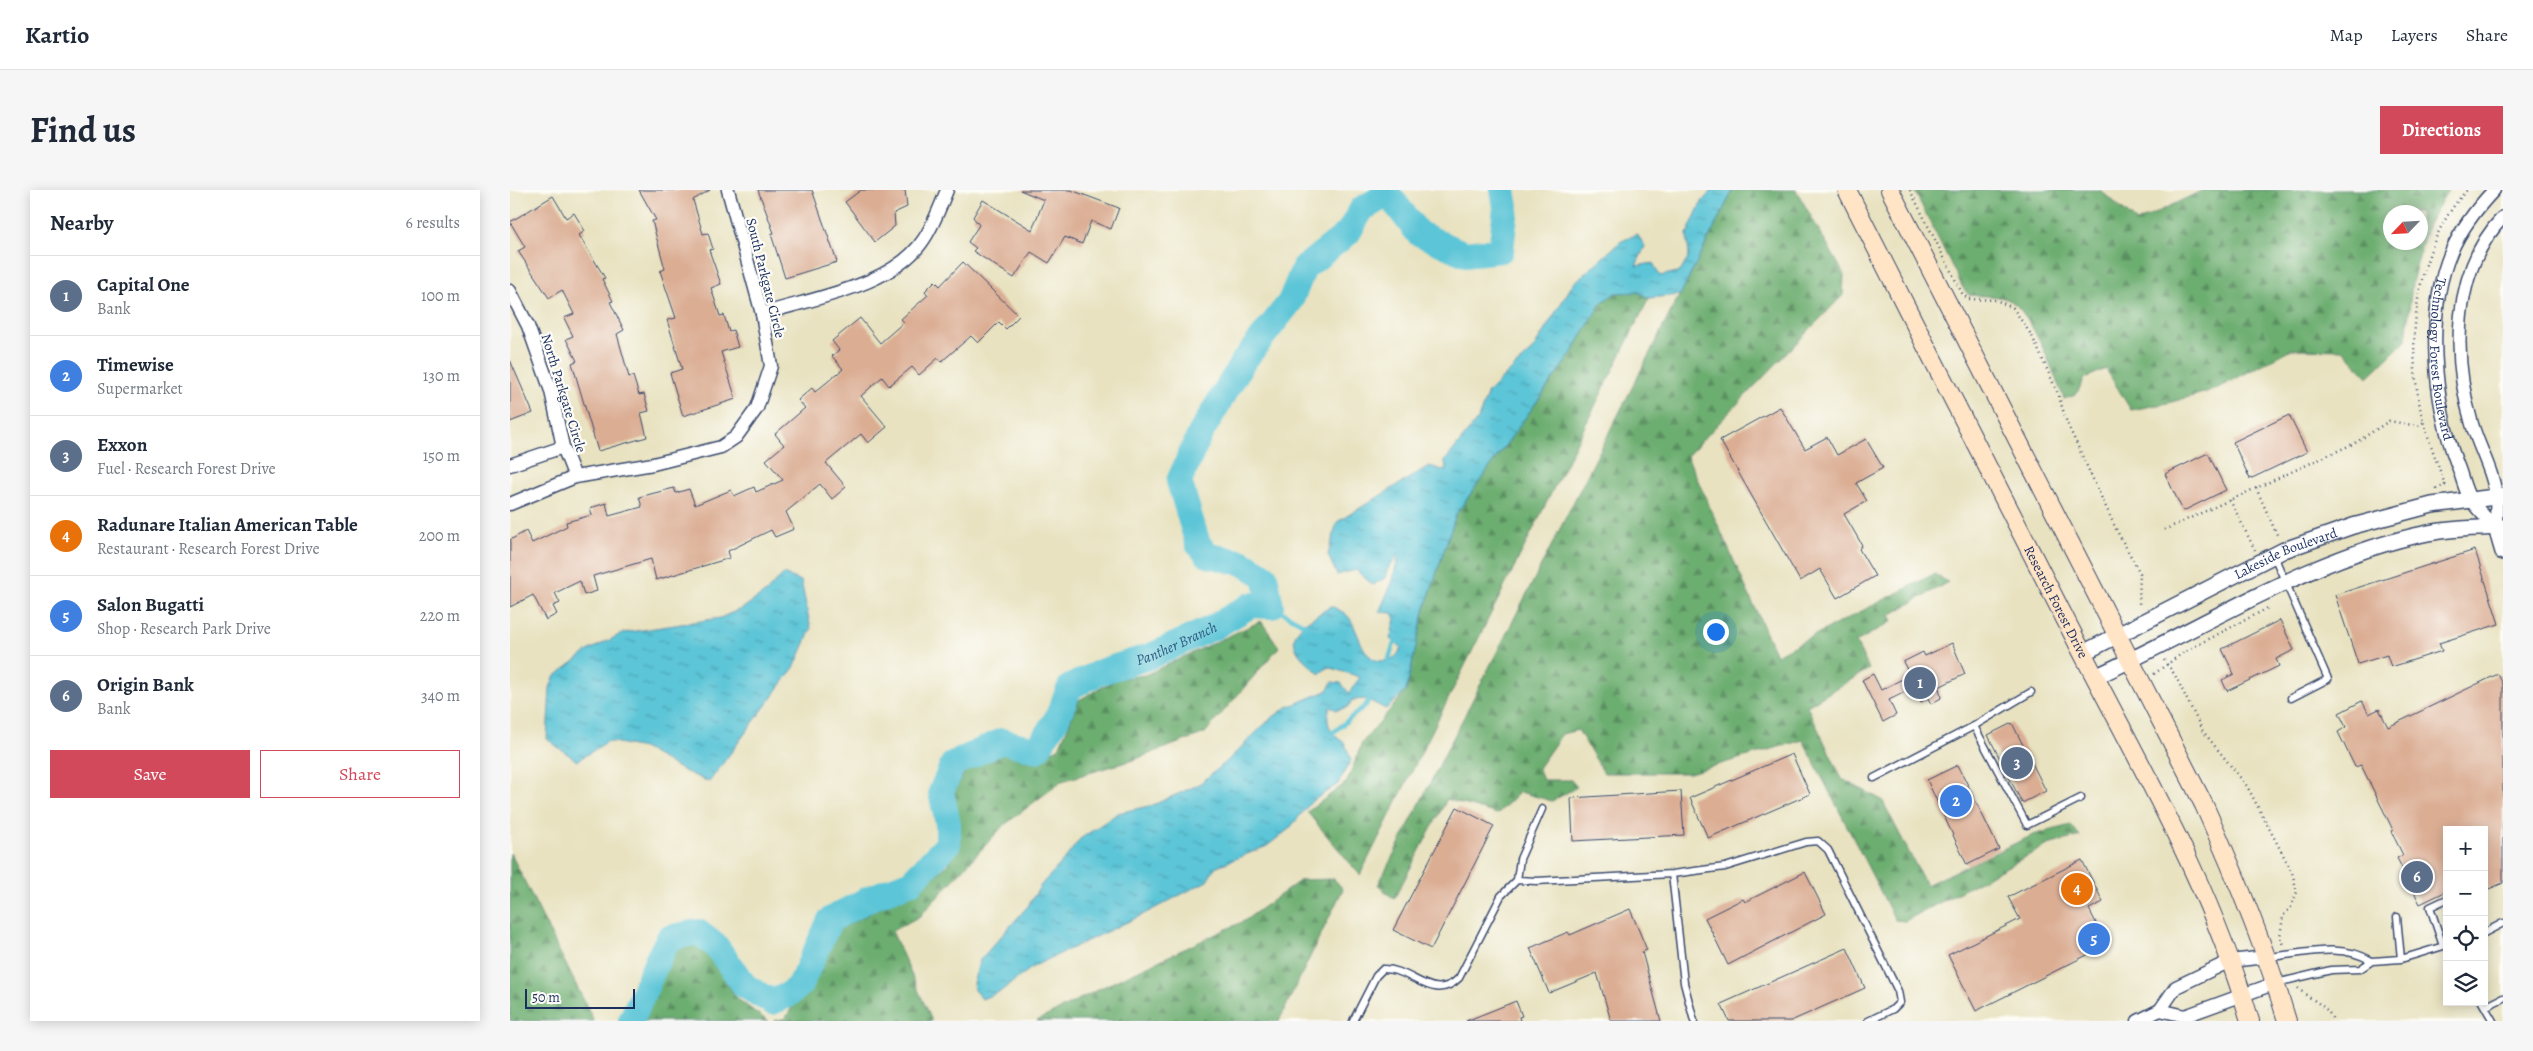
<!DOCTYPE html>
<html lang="en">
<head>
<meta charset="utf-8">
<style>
	body { margin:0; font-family:Alegreya,serif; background:#f6f6f7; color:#1f2937 }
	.controls { position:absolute; right:15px; bottom:15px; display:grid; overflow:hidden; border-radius:0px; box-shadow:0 2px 12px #0003 }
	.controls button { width:45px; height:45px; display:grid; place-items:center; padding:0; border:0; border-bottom:1px solid #e0e1e3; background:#fff; color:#1f2937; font:25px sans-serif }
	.compass { position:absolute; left:1873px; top:15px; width:45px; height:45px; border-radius:50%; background:#fff; box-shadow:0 2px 12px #0003; rotate:245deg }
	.scale { position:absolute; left:15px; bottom:12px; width:110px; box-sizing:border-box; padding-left:5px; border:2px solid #1b2f5e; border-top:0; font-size:14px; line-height:18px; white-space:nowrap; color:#1b2f5e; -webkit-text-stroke:4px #fdfcf7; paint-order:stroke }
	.you { position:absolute; left:1205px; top:441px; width:18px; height:18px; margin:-12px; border:4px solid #fff; border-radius:50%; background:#1a73e8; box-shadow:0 0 0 8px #1a73e833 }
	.badge { display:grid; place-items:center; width:32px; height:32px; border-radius:50%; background:#d1495b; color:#fff; font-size:16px; font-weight:700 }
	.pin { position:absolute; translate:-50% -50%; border:2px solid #fff; box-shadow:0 1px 5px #0006 }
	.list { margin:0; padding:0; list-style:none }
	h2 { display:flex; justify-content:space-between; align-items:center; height:65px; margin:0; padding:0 20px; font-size:21px }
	h2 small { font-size:16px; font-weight:400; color:#747a83 }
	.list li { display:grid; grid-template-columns:32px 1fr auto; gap:15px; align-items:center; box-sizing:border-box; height:80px; padding:0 20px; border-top:1px solid #e0e1e3 }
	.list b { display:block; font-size:19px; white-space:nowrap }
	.list p { margin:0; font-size:16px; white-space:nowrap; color:#747a83 }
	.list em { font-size:16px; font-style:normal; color:#747a83 }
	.actions { display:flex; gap:10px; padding:15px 20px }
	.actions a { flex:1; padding:11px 0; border:1px solid #d1495b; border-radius:0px; text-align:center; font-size:18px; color:#d1495b }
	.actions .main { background:#d1495b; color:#fff }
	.icon { flex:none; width:28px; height:28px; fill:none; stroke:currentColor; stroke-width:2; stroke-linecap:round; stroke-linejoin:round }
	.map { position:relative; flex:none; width:1993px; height:831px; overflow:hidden; border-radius:0px }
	header { display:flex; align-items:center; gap:30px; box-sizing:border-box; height:70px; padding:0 25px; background:#fff; border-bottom:1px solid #e0e1e3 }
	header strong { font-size:24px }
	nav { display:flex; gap:28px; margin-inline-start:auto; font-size:18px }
	.intro { display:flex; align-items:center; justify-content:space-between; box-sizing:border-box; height:120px; padding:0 30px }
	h1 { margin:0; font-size:35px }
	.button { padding:12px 22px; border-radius:0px; background:#d1495b; color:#fff; font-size:18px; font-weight:700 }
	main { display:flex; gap:30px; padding:0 30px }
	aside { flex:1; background:#fff; border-radius:0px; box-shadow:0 2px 12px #0003 }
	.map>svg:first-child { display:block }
</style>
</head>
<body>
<header>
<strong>Kartio</strong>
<nav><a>Map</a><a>Layers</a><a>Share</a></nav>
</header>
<div class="intro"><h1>Find us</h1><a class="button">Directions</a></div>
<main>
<aside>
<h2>Nearby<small>6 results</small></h2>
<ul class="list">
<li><span class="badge" style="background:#5c6f8a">1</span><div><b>Capital One</b><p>Bank</p></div><em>100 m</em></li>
<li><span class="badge" style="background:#3f7fe0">2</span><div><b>Timewise</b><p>Supermarket</p></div><em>130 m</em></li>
<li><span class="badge" style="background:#5c6f8a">3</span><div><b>Exxon</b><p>Fuel · Research Forest Drive</p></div><em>150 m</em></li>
<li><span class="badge" style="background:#e8710a">4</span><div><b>Radunare Italian American Table</b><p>Restaurant · Research Forest Drive</p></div><em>200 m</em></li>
<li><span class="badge" style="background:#3f7fe0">5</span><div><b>Salon Bugatti</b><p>Shop · Research Park Drive</p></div><em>220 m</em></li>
<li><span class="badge" style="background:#5c6f8a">6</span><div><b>Origin Bank</b><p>Bank</p></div><em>340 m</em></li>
</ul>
<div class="actions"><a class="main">Save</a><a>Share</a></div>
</aside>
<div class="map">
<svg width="1993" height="831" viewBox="0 0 1993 831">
	<defs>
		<pattern id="forest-firs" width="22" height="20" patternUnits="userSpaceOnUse" patternTransform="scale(1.25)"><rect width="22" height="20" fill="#6cad70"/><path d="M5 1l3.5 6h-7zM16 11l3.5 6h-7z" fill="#588d5f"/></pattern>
		<pattern id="water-ripples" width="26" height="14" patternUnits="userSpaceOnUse" patternTransform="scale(1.25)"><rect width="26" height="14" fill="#5cc5d7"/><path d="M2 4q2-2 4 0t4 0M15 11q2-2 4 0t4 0" fill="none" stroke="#4ba0b2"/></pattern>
	</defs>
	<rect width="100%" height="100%" fill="#fdfcf7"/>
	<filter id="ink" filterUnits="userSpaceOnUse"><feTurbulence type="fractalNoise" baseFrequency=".02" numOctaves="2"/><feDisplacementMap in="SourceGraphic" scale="10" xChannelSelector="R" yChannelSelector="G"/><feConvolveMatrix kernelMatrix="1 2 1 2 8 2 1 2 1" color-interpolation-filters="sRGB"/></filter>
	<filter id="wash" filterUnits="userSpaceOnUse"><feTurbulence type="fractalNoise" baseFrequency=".0096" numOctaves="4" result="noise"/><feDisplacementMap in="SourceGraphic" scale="20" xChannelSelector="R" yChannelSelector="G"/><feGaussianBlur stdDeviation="1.12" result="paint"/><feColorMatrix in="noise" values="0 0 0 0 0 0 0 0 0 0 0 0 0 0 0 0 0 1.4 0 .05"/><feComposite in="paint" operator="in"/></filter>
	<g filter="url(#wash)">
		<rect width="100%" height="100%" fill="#e8e2c0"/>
		<path fill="url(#forest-firs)" stroke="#446e67" fill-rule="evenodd" d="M1223,0H1286L1334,84L1333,105L1177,266L1266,465L1424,384L1438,392L1380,425L1383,431L1346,452L1359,479L1297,516L1332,589L1372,610L1416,695L1523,645L1561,635L1570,646L1538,655L1395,731L1385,730L1293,550L1180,583H1094L1068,540L1052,544L1028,578L1033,590H1061L1067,597L1042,611L1010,602L987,624L937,609L884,709L868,695Z
			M1404,0H1590L1627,32L1693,0H1938L1917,36L1902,93L1896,150L1858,187L1833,160L1782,159L1704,200L1658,213L1621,220L1596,179L1575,188L1566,205L1554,209C1545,186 1522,124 1501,111C1488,104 1473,107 1459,105L1453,98ZM1910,22V52H1880V22Z
			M1128,102L1139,108L850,685L797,622L837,592L852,553L896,501L914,421L946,324L1061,164L1091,113L1105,103Z
			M751,431L769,457L695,543L623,570L552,591L493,636L410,726L382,741L422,831H264L276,828L322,743L409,698L439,674L447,639L443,604L460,572L491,562L517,571L549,558L569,510L607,489L635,485Z
			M0,663L3,668L84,831H0Z
			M824,689L833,699L769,831H527L597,795L734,731L791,690Z
			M185,752L194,757L227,809L258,831H130L163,759Z"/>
		<path fill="url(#water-ripples)" stroke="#3c7a9a" d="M1202,0H1223L1170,105L1139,108L1128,102L1105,103L1091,113L1061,164L946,324L914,421L896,501L876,519L856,509L842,510L838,517L827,520L820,517C814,533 821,545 835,553L841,570L828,594L801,612L779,639L757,656L705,677L697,691L632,725L524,776L491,801L472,809L464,800L463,793L470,770L518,716L531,695L554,670L570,649L608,623L643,615L688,595L714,574L759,530L777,517L817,501L822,492L831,493L839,503L850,487L818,477L809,484C803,477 794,471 789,464C772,438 806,428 821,416C827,419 837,423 840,429C850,443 853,477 878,470C886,468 889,464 891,457L880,449L885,429L882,423L869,422L882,393L889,363L877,380L875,388L863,395L846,380L827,385L818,365L827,332L919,276L936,281L935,271L968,229L978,202L1023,159L1063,94L1110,52L1127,44L1135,56L1126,76L1143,73L1150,86L1171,81L1179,66L1177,44L1191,13Z
			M273,384L291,391L301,439L285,476L199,592L174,581L133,558L98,551L67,571L37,549L40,498L44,487L78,461L113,443L210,428L233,418L256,402Z"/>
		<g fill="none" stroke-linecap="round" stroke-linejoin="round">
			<path stroke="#5cc5d7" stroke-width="4.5" d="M761,416L797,436
				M877,474L887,445
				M819,546L856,515L861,505"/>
			<path stroke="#5cc5d7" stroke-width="26" id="s1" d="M121,831L148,769L159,748L188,742L206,756L235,796L262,812L278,805L290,795L320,730L360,708L401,692L438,654V634L431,602L443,574L492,551L527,560L547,528L560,497L593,481L641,466L704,437L741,415L761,416L755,386L733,373L698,365L688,354L669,291L690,244L733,172L780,112L794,78L838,43L852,19L878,4L908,43L955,64L991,60L996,17L993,0"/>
		</g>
		<g id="blocks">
			<path fill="#dbae94" d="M129,0H200L183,10L193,44L198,43L203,59L199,60L211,94L201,98L210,126L214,125L219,142L223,140L228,157L211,162L226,209L173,226L160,183L172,179L157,130L166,128L150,81L155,79L142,31L146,30Z
				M248,0H302L327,72L275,88L261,44L264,43Z
				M351,0H395L397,17L384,23L385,36L365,52L335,12Z
				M510,0H561L609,18L601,39L581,31L572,54L555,47L539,73L521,62L504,88L463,61L466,58L458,52L469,35L463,27L473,10L522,40L534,10Z
				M43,6L56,28L64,23L75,41L69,45L95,88L92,89L103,111L100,112L114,140L107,144L119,187L123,186L129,205L134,204L139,221L131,223L137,247L88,261L62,173L67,171L56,149L63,146L54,128L64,124L52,100L39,108L8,61L15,57L0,32Z
				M453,72L509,126L496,139L489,132L468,153L461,146L431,172L428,168L409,185L402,177L379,196L372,187L351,206L377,237L358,253L351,244L316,273L336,297L322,309L310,294L276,322L284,339L265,347L261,340L218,361L220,368L146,390L141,369L83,386L87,401L74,405L70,391L45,403L50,413L43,416L47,424L36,430L23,405L0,417V350L16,341L22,353L57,336L56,332L82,325L80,318L96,313L99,326L132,317L129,307L164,298L166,303L179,299L185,315L221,300L224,306L244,297L246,302L273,290L256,270L274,255L265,244L295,218L288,210L302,198L305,202L333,179L322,166L329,160L322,151L350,128L370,153L394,132L391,129L418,105L415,101L425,91L430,96Z
				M0,170L23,223L0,232Z
				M1270,217L1295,259L1317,247L1327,265L1356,249L1373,278L1346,293L1357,311L1334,324L1352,355L1349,359L1365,386L1327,408L1310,379L1290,391L1210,250Z
				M1779,225L1797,262L1740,289L1723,252Z
				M1698,263L1716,300L1673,321L1655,284Z
				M1965,360L1989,434L1929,453L1932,461L1881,477L1877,465L1848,474L1825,405Z
				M1770,430L1784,460L1766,469L1769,476L1717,501L1712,490L1724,484L1712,459Z
				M1442,453L1455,484L1429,497L1431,508L1421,514L1418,508L1411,512L1403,498L1379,510L1386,525L1373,532L1352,490L1363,484L1371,500L1400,485L1393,472L1413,462L1415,466Z
				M1988,484L1993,494V693L1979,699L1974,690V640H1937V701L1910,714L1887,668L1893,665L1881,641L1883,640L1851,575L1845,577L1828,542L1836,537L1829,523L1852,511L1859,524L1869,519L1878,537Z
				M1502,533L1536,601L1512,613L1478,545Z
				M1282,564L1300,604L1198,648L1180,608Z
				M1448,575L1489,659L1457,675L1417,590Z
				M1171,601L1174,645L1063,651L1061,608Z
				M947,617L984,636L921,759L883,740Z
				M1572,670L1593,712L1579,719L1597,755L1466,821L1438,765L1510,729L1498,707Z
				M1295,682L1316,724L1218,775L1195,728L1233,709L1235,712Z
				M1120,719L1137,760L1132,762L1151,831H1101L1087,783L1039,803L1020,758L1058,742L1060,745Z
				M1337,758L1355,798L1281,831H1219L1211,814Z
				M1006,811L1012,826L1009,827L1010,831H956Z"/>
		</g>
	</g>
	<g filter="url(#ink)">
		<use href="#blocks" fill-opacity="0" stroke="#3a4a6d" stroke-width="1"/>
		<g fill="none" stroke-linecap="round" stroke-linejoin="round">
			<g stroke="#3a4a6d" stroke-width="9">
				<path id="service" d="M1764,366L1818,489L1781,508
					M1464,536L1517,635L1571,608
					M1364,588L1464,536L1521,502
					M1162,684L1174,793L1184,831
					M1007,690L1010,669L1032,619
					M1887,727L1891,769L1937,755
					M1974,743L1993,733
					M1933,756L1920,717L1937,709
					M1759,767C1794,764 1829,752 1862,771
					M1766,793L1821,780L1850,779L1862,771L1891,769
					M1972,812L1983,831
					M1975,817L1993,808
					M843,831L866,786L873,779C902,778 923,814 949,788L991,706L1007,690L1026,691L1162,684L1215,677L1296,652L1308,651L1318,660L1388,801L1390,812L1383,819L1358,831"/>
			</g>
			<g stroke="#3a4a6d" stroke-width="15">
				<g id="minor">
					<path id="s2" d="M1984,0C1967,18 1951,39 1941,62C1915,123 1924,214 1947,274C1952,285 1954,300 1961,310C1967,320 1978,329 1986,338"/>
					<path d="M0,101L18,136L41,201L53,257L65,287"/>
					<path d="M252,124C303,108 384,96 414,49C424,34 430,17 437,0"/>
					<path d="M0,275L53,257"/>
					<path d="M0,314L65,287L143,274L211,257L226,247L247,218L261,176L252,124L218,0"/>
					<path d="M1986,338C1986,328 1987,317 1986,307C1984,283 1969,258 1962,234C1942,167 1942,81 1993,27"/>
					<path d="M1650,820L1675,826L1766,793"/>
					<path d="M1628,831L1650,820L1666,797L1720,771L1756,767"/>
				</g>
			</g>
			<g stroke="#3a4a6d" stroke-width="18">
				<g id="tertiary">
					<path d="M1986,338L1993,362"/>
					<path id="s3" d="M1573,463L1774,360L1843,336L1922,315L1993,306"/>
					<path d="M1585,487C1692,438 1802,366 1918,343C1942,338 1969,338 1993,337"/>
				</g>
			</g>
			<g stroke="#3a4a6d" stroke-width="20">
				<g id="secondary">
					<path id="s4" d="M1337,0C1415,155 1494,309 1573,464C1636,586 1701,697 1740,831"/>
					<path d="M1380,0L1694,615C1726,686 1755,756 1777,831"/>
				</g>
			</g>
			<path stroke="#3a4a6d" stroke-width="2.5" stroke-dasharray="1 4" stroke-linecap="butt" d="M1400,0L1452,103L1458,109L1486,110L1503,118L1522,146L1548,204L1557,233L1607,341L1630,383L1629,417
				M1935,295C1928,275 1920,254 1914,234C1894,160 1903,58 1957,0
				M1746,298L1768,347
				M1926,299L1935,295L1940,296
				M1720,310L1745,360
				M1654,340L1845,253L1879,231L1908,236L1914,232
				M1654,470L1665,485L1692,540L1737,596L1782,682L1787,702L1781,717L1773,726L1770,747L1773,755
				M1644,484L1674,462L1758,418
				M1788,798C1799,810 1819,815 1823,831"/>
			<use href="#service" stroke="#fff" stroke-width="6"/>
			<use href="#minor" stroke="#fff" stroke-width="12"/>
			<use href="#tertiary" stroke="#fff" stroke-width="15"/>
			<use href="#secondary" stroke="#ffe4c6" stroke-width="18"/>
		</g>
	</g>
	<g text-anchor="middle" stroke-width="4.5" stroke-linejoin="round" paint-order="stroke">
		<g font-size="14" fill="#1b2f5e" stroke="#fdfcf7">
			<text transform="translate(256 88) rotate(76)" y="5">South Parkgate Circle</text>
			<text dy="5" stroke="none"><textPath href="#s2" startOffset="185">Technology Forest Boulevard</textPath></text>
			<text transform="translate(54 203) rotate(73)" y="5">North Parkgate Circle</text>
			<text dy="5" stroke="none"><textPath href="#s3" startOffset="226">Lakeside Boulevard</textPath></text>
			<text dy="5" stroke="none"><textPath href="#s4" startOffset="462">Research Forest Drive</textPath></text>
		</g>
		<g font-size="15" font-style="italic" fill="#2e5c82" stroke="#fdfcf7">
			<text dy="5" stroke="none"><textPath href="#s1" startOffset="832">Panther Branch</textPath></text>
		</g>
	</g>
</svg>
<div class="controls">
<button>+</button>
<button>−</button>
<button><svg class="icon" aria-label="locate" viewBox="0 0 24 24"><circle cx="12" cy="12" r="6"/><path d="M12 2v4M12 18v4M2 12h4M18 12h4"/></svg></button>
<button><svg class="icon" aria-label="layers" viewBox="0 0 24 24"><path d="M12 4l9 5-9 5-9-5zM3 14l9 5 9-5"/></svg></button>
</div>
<svg class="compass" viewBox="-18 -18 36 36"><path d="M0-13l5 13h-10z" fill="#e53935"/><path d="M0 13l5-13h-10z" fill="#747a83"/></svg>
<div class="scale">50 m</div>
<div class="you"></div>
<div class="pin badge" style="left:1410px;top:493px;background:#5c6f8a">1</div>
<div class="pin badge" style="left:1446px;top:611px;background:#3f7fe0">2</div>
<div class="pin badge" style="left:1507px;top:573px;background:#5c6f8a">3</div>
<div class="pin badge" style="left:1567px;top:699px;background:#e8710a">4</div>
<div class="pin badge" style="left:1584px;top:749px;background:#3f7fe0">5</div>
<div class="pin badge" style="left:1907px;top:687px;background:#5c6f8a">6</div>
</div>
</main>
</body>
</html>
